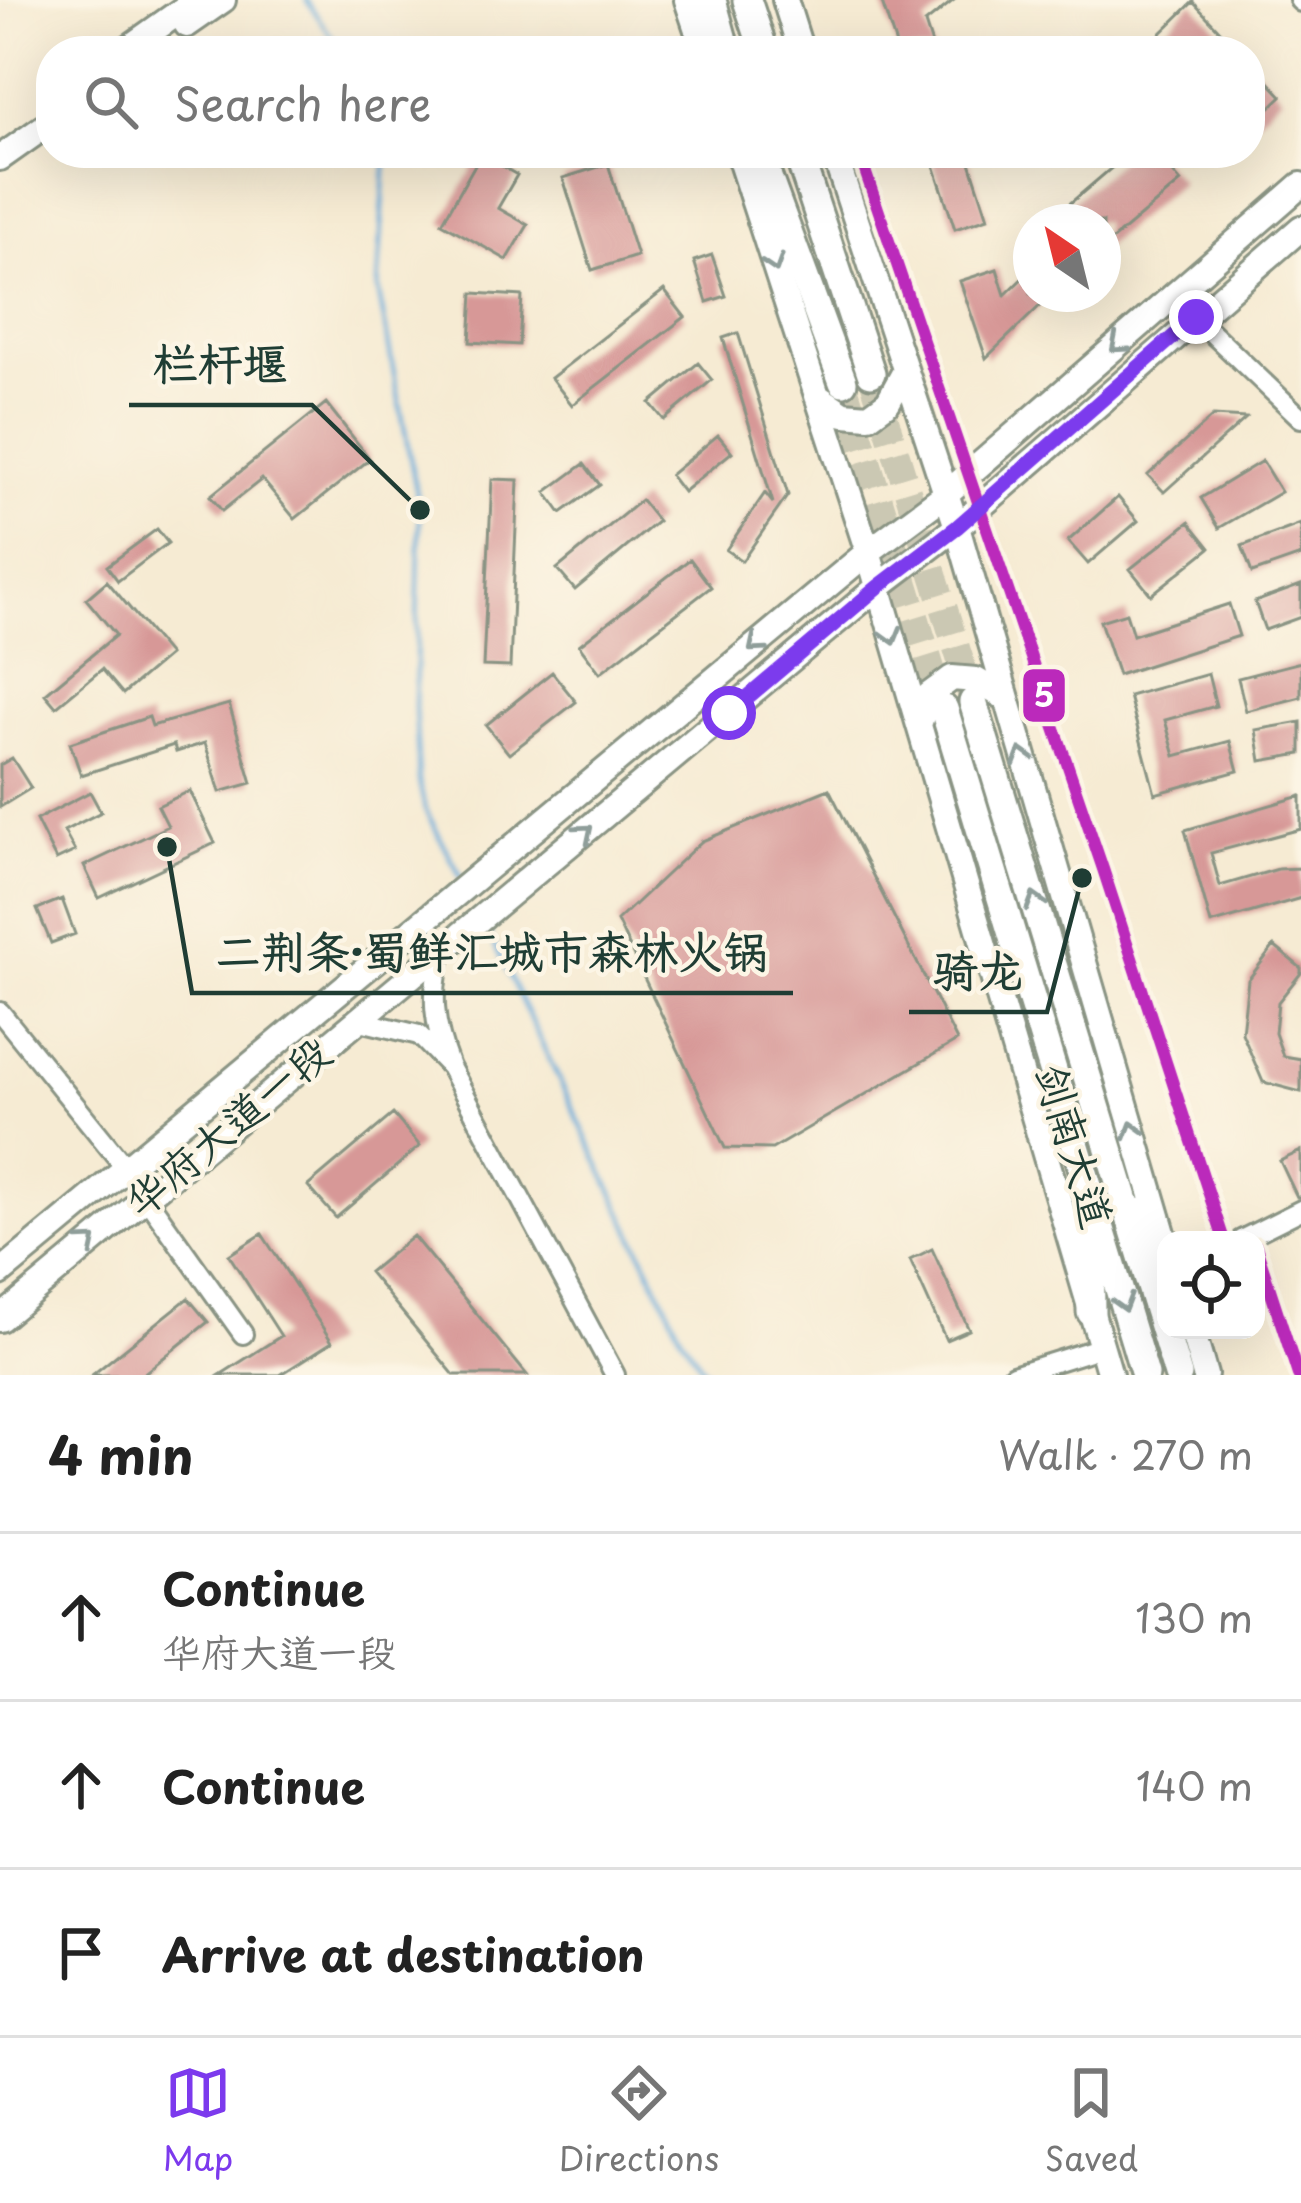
<!DOCTYPE html>
<html lang="en">
<head>
<meta charset="utf-8">
<style>
	body { margin:0; font-family:"Playpen Sans","LXGW WenKai TC",sans-serif; background:#f6f6f6; color:#222 }
	.controls { position:absolute; right:36px; bottom:36px; display:grid; overflow:hidden; border-radius:24px; box-shadow:0 12px 48px #0002 }
	.controls button { width:108px; height:108px; display:grid; place-items:center; padding:0; border:0; border-bottom:3px solid #e0e0e0; background:#fff; color:#222; font:60px sans-serif }
	.compass { position:absolute; left:1013px; top:204px; width:108px; height:108px; border-radius:50%; background:#fff; box-shadow:0 12px 48px #0002; rotate:325deg }
	.stop { position:absolute; width:36px; height:36px; margin:-27px; border:9px solid #7c3aed; border-radius:50%; background:#fff }
	.stop.end { background:#7c3aed; border-color:#fff; box-shadow:0 3px 12px #0008 }
	.list { margin:0; padding:0; list-style:none }
	h2 { display:flex; justify-content:space-between; align-items:center; height:156px; margin:0; padding:0 48px; font-size:51px }
	h2 small { font-size:39px; font-weight:400; color:#767676 }
	.list li { display:grid; grid-template-columns:78px 1fr auto; gap:36px; align-items:center; box-sizing:border-box; height:168px; padding:0 48px; border-top:3px solid #e0e0e0 }
	.list b { display:block; font-size:45px; white-space:nowrap }
	.list p { margin:0; font-size:39px; white-space:nowrap; color:#767676 }
	.list em { font-size:39px; font-style:normal; color:#767676 }
	.icon { flex:none; width:66px; height:66px; fill:none; stroke:currentColor; stroke-width:2; stroke-linecap:round; stroke-linejoin:round }
	.map { position:relative; flex:none; width:1301px; height:1375px; overflow:hidden }
	.search { position:absolute; background:#fff; box-shadow:0 12px 48px #0002; left:36px; right:36px; top:36px; height:132px; display:flex; align-items:center; gap:30px; box-sizing:border-box; padding:0 42px; border-radius:48px; color:#767676; font-size:45px }
	.sheet { height:660px; background:#fff }
	nav { display:flex; justify-content:space-around; align-items:center; box-sizing:border-box; height:168px; border-top:3px solid #e0e0e0; background:#fff; font-size:33px; color:#767676 }
	nav a { display:grid; justify-items:center; gap:6px }
	nav .on { color:#7c3aed }
	.map>svg:first-child { display:block }
</style>
</head>
<body>
<div class="map">
<svg width="1301" height="1375" viewBox="0 0 1301 1375">
	<rect width="100%" height="100%" fill="#fcf5e5"/>
	<filter id="ink" filterUnits="userSpaceOnUse"><feTurbulence type="fractalNoise" baseFrequency=".00833" numOctaves="2"/><feDisplacementMap in="SourceGraphic" scale="24" xChannelSelector="R" yChannelSelector="G"/><feConvolveMatrix kernelMatrix="1 2 1 2 8 2 1 2 1" color-interpolation-filters="sRGB"/></filter>
	<filter id="wash" filterUnits="userSpaceOnUse"><feTurbulence type="fractalNoise" baseFrequency=".004" numOctaves="4" result="noise"/><feDisplacementMap in="SourceGraphic" scale="48" xChannelSelector="R" yChannelSelector="G"/><feGaussianBlur stdDeviation="2.7" result="paint"/><feColorMatrix in="noise" values="0 0 0 0 0 0 0 0 0 0 0 0 0 0 0 0 0 1.4 0 .05"/><feComposite in="paint" operator="in"/></filter>
	<g filter="url(#wash)">
		<rect width="100%" height="100%" fill="#f6ebd3"/>
		<g fill="none" stroke-linecap="round" stroke-linejoin="round">
			<path stroke="#64aada" stroke-width="4.5" d="M306,0L342,51
				M386,153L378,289L420,510L415,707L419,781L425,809L461,877
				M485,925L683,1339L708,1375"/>
		</g>
		<g id="blocks">
			<path fill="#d79897" d="M881,0H954L925,23L934,51H898Z
				M1193,2L1239,51H1165L1154,40Z
				M1250,62L1282,96L1250,127Z
				M930,153H967L988,218L955,229Z
				M1129,153H1156L1181,182L1103,248V222H1048Z
				M481,154L517,175L498,208L528,225L507,260L442,223Z
				M608,164L637,256L592,270L563,178Z
				M712,255L726,296L707,302L694,261Z
				M997,269L1005,295L1031,270V294H1052L986,358L960,281Z
				M664,290L685,317L572,405L551,378Z
				M473,293L522,296L519,345L470,342Z
				M738,333L788,495L742,561L726,550L765,493L773,503L723,338Z
				M698,363L712,380L664,420L650,403Z
				M326,403L370,459L295,519L262,479L222,511L210,496Z
				M1213,416L1246,418L1164,492L1148,475Z
				M718,435L732,452L683,492L670,475Z
				M1262,461L1281,492L1219,528L1201,498Z
				M584,464L600,485L561,513L546,492Z
				M492,479L518,480L510,667L483,666Z
				M1118,497L1138,521L1088,564L1068,541Z
				M641,500L658,521L575,590L557,569Z
				M1189,522L1210,548L1151,595L1130,569Z
				M1301,524V556L1252,573L1242,546Z
				M157,529L168,543L118,581L107,566Z
				M690,559L711,587L600,673L579,645Z
				M107,581L169,655L123,694L102,669L56,707L45,694L116,635L86,599Z
				M1301,585V617L1265,630L1255,602Z
				M1229,604L1239,636L1118,675L1100,621L1126,613L1133,635Z
				M1301,662V697L1246,711L1238,678Z
				M552,672L576,702L509,754L486,725Z
				M1208,674L1216,706L1165,720L1175,756L1230,741L1238,771L1155,794L1129,696Z
				M229,704L252,783L220,792L205,743L176,752L174,745L81,775L70,743L149,717L152,726Z
				M1301,722V754L1261,761L1256,730Z
				M12,758L31,788L0,807V765Z
				M829,789L957,1041L772,1149L725,1148L617,921L702,841Z
				M190,791L215,843L99,898L84,866L168,826L158,806Z
				M90,792L101,812L64,831L75,851L56,860L36,820Z
				M1301,796V829L1211,853L1220,886L1278,869L1301,868V898L1211,924L1185,830Z
				M62,899L75,934L51,943L37,909Z
				M1274,946L1301,968V973L1278,1002L1275,1033L1283,1056L1301,1059V1092L1263,1082L1242,1033L1248,980Z
				M393,1114L420,1146L336,1218L308,1186Z
				M1301,1151V1197H1297L1280,1161Z
				M262,1234L332,1342L280,1375H220L281,1336L229,1255Z
				M413,1236L527,1375H454L369,1272Z
				M932,1249L969,1330L946,1340L910,1260Z
				M188,1298L208,1322L142,1375H92Z"/>
		</g>
	</g>
	<g filter="url(#ink)">
		<use href="#blocks" fill-opacity="0" stroke="#8a9484" stroke-width="3"/>
		<g fill="none" stroke-linecap="round" stroke-linejoin="round">
			<path stroke="#cbc8b3" stroke-width="27" stroke-dasharray="27 14" stroke-linecap="butt" d="M871,373L972,698
				M843,382L944,709"/>
			<g stroke="#8a9484" stroke-width="24">
				<path id="minor" d="M1299,0L1301,2
					M1195,317L1301,418
					M0,1012L125,1167
					M356,1020L419,1035L450,1067C434,1026 429,993 443,950
					M450,1067L615,1375
					M145,1196L243,1334
					M1241,1240L1301,1210
					M1013,1375L1102,1347"/>
			</g>
			<g stroke="#8a9484" stroke-width="30">
				<path id="major" d="M687,0L704,51
					M785,0L801,51
					M187,25L223,0
					M124,51L196,0
					M738,153L868,552L1110,1375
					M834,153L957,527L1165,1240
					M0,158L51,122
					M817,396L844,414L869,416L888,402L905,371
					M919,725L929,695L952,678L976,680L1004,697
					M0,1273L868,552L946,494L1301,185
					M0,1319L878,587L957,527L1301,228
					M1192,1330L1205,1375"/>
			</g>
			<g stroke="#8a9484" stroke-width="33">
				<path id="highway" d="M712,0L726,51
					M747,0L764,51
					M759,153L843,382
					M798,153L871,373
					M973,702L1178,1375
					M944,709L1145,1375
					M1142,1212L1166,1256
					M1090,1228L1091,1312"/>
			</g>
			<use href="#minor" stroke="#fff" stroke-width="18"/>
			<use href="#major" stroke="#fff" stroke-width="24"/>
			<use href="#highway" stroke="#fff" stroke-width="27"/>
			<g stroke="#fcf5e5" stroke-width="21">
				<path id="metro-1" d="M859,153L1103,869L1224,1240
					M1256,1246L1298,1375"/>
			</g>
			<use href="#metro-1" stroke="#bb29bb" stroke-width="12"/>
		</g>
		<defs><path id="oneway-chevron" d="M-2-3.5L2.5 0L-2 3.5" fill="none" stroke-width="1.6" stroke-linecap="round" stroke-linejoin="round" transform="scale(3)"/></defs>
		<g stroke="#8f9e9a">
			<use href="#oneway-chevron" transform="translate(774 264) rotate(72)"/>
			<use href="#oneway-chevron" transform="translate(1118 345) rotate(139)"/>
			<use href="#oneway-chevron" transform="translate(892 636) rotate(74)"/>
			<use href="#oneway-chevron" transform="translate(756 645) rotate(140)"/>
			<use href="#oneway-chevron" transform="translate(1022 756) rotate(-107)"/>
			<use href="#oneway-chevron" transform="translate(585 832) rotate(-40)"/>
			<use href="#oneway-chevron" transform="translate(1035 901) rotate(-107)"/>
			<use href="#oneway-chevron" transform="translate(1133 1130) rotate(-107)"/>
			<use href="#oneway-chevron" transform="translate(89 1243) rotate(-40)"/>
			<use href="#oneway-chevron" transform="translate(1123 1303) rotate(73)"/>
		</g>
	</g>
	<g fill="none" stroke-linecap="round" stroke-linejoin="round" filter="url(#ink)">
		<path stroke="#7c3aed" stroke-width="15" d="M729,713L878,587L957,527L1196,317"/>
	</g>
	<g text-anchor="middle" stroke-width="9" stroke-linejoin="round" paint-order="stroke">
		<g font-size="42" fill="#1f3d34" stroke="#fcf5e5">
			<text transform="translate(228 1127) rotate(-40)" y="15">华府大道一段</text>
			<text transform="translate(1074 1146) rotate(73)" y="15">剑南大道</text>
		</g>
	</g>
	<path fill="none" stroke="#1f3d34" stroke-width="4.5" d="M420 510L312 405H129M167 847L192 993H793M1082 878L1047 1012H909"/>
	<g fill="#1f3d34" stroke="#fcf5e5" stroke-width="4.5">
		<circle cx="420" cy="510" r="12"/>
		<circle cx="167" cy="847" r="12"/>
		<circle cx="1082" cy="878" r="12"/>
	</g>
	<g font-size="45" text-anchor="middle" font-weight="bold" fill="#1f3d34" stroke="#fcf5e5" stroke-width="9" stroke-linejoin="round" paint-order="stroke">
		<text x="220" y="380">栏杆堰</text>
		<text x="492" y="968">二荆条·蜀鲜汇城市森林火锅</text>
		<text x="978" y="987">骑龙</text>
	</g>
	<rect stroke="#fcf5e5" stroke-width="4.5" x="1021" y="667" width="46" height="57" rx="12" fill="#bb29bb"/>
	<g font-size="33" text-anchor="middle" font-weight="bold" fill="#fff">
		<text x="1044" y="707">5</text>
	</g>
</svg>
<div class="controls">
<button><svg class="icon" aria-label="locate" viewBox="0 0 24 24"><circle cx="12" cy="12" r="6"/><path d="M12 2v4M12 18v4M2 12h4M18 12h4"/></svg></button>
</div>
<svg class="compass" viewBox="-18 -18 36 36"><path d="M0-13l5 13h-10z" fill="#e53935"/><path d="M0 13l5-13h-10z" fill="#767676"/></svg>
<div class="stop" style="left:729px;top:713px"></div>
<div class="stop end" style="left:1196px;top:317px"></div>
<div class="search"><svg class="icon" aria-label="search" viewBox="0 0 24 24"><circle cx="10" cy="10" r="6"/><path d="M15 15l6 6"/></svg>Search here</div>
</div>
<section class="sheet">
<h2>4 min<small>Walk · 270 m</small></h2>
<ul class="list">
<li><svg class="icon" aria-label="ahead" viewBox="0 0 24 24"><path d="M12 20V5M6 11l6-6 6 6"/></svg><div><b>Continue</b><p>华府大道一段</p></div><em>130 m</em></li>
<li><svg class="icon" aria-label="ahead" viewBox="0 0 24 24"><path d="M12 20V5M6 11l6-6 6 6"/></svg><div><b>Continue</b></div><em>140 m</em></li>
<li><svg class="icon" aria-label="arrive" viewBox="0 0 24 24"><path d="M6 21V4h12l-3 4 3 4H6"/></svg><div><b>Arrive at destination</b></div></li>
</ul>
</section>
<nav>
<a class="on"><svg class="icon" aria-label="map" viewBox="0 0 24 24"><path d="M3 6l6-2 6 2 6-2v14l-6 2-6-2-6 2zM9 4v14M15 6v14"/></svg>Map</a>
<a><svg class="icon" aria-label="directions" viewBox="0 0 24 24"><path d="M12 3l9 9-9 9-9-9zM9 14v-3h6M13 9l2 2-2 2"/></svg>Directions</a>
<a><svg class="icon" aria-label="saved" viewBox="0 0 24 24"><path d="M7 4h10v16l-5-4-5 4z"/></svg>Saved</a>
</nav>
</body>
</html>
